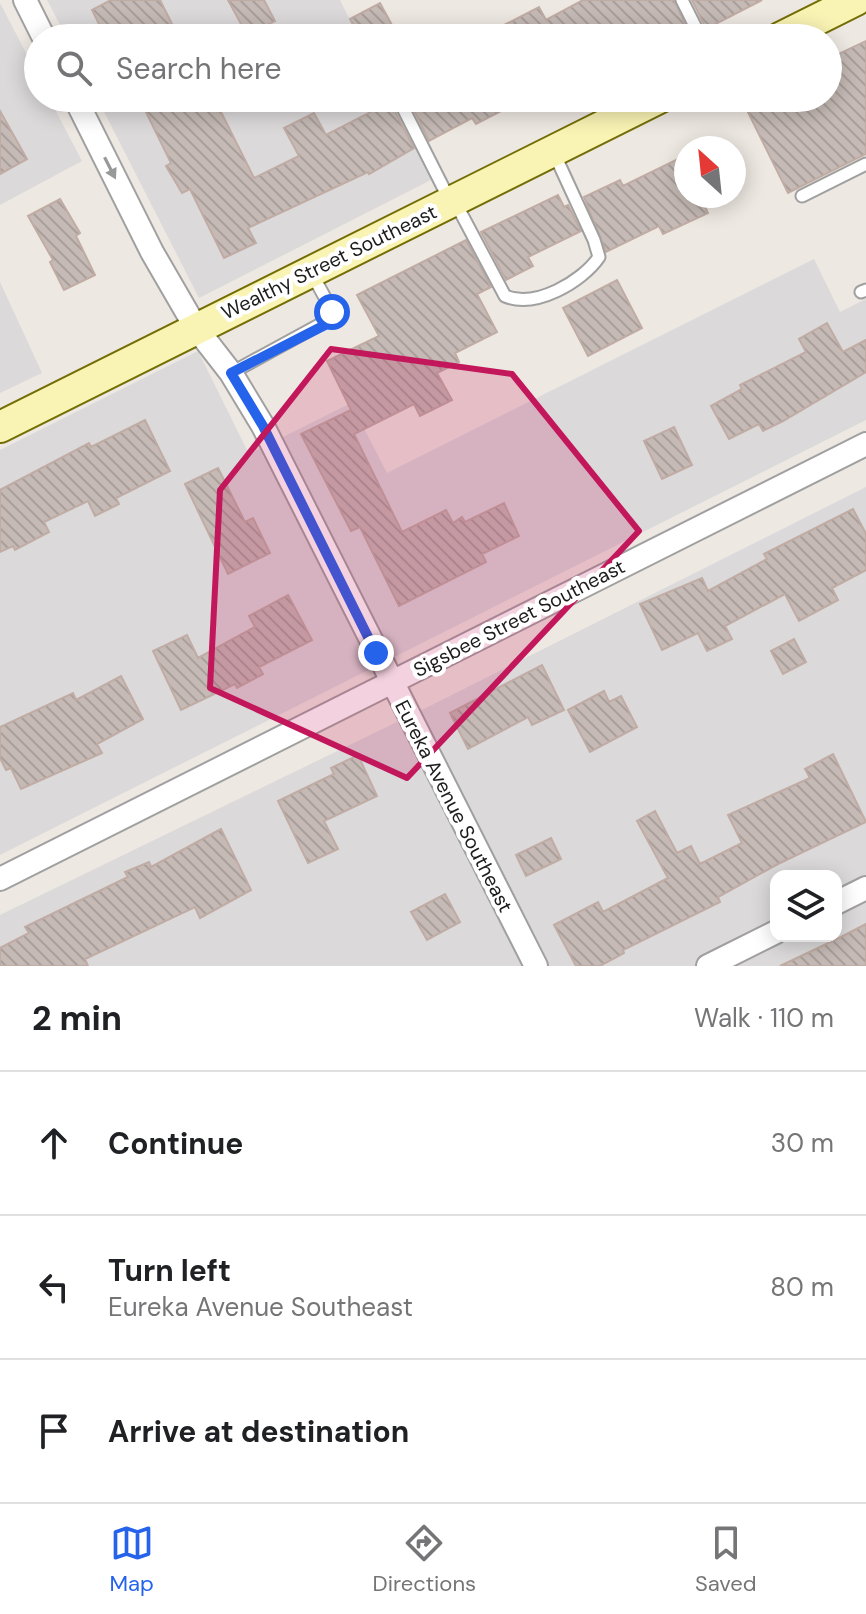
<!DOCTYPE html>
<html lang="en">
<head>
<meta charset="utf-8">
<style>
	body { margin:0; font-family:"DM Sans",sans-serif; background:#f6f6f6; color:#202124 }
	.controls { position:absolute; right:24px; bottom:24px; display:grid; overflow:hidden; border-radius:16px; box-shadow:0 4px 20px #0003 }
	.controls button { width:72px; height:72px; display:grid; place-items:center; padding:0; border:0; border-bottom:2px solid #e0e0e0; background:#fff; color:#202124; font:40px sans-serif }
	.compass { position:absolute; left:674px; top:136px; width:72px; height:72px; border-radius:50%; background:#fff; box-shadow:0 4px 20px #0003; rotate:333deg }
	.stop { position:absolute; width:24px; height:24px; margin:-18px; border:6px solid #2563eb; border-radius:50%; background:#fff }
	.stop.end { background:#2563eb; border-color:#fff; box-shadow:0 2px 8px #0008 }
	.list { margin:0; padding:0; list-style:none }
	h2 { display:flex; justify-content:space-between; align-items:center; height:104px; margin:0; padding:0 32px; font-size:34px }
	h2 small { font-size:26px; font-weight:400; color:#757577 }
	.list li { display:grid; grid-template-columns:52px 1fr auto; gap:24px; align-items:center; box-sizing:border-box; height:144px; padding:0 32px; border-top:2px solid #e0e0e0 }
	.list b { display:block; font-size:30px; white-space:nowrap }
	.list p { margin:0; font-size:26px; white-space:nowrap; color:#757577 }
	.list em { font-size:26px; font-style:normal; color:#757577 }
	.icon { flex:none; width:44px; height:44px; fill:none; stroke:currentColor; stroke-width:2; stroke-linecap:round; stroke-linejoin:round }
	.map { position:relative; flex:none; width:866px; height:966px; overflow:hidden }
	.search { position:absolute; background:#fff; box-shadow:0 4px 20px #0003; left:24px; right:24px; top:24px; height:88px; display:flex; align-items:center; gap:20px; box-sizing:border-box; padding:0 28px; border-radius:44px; color:#757577; font-size:30px }
	.sheet { height:536px; background:#fff }
	nav { display:flex; justify-content:space-around; align-items:center; box-sizing:border-box; height:112px; border-top:2px solid #e0e0e0; background:#fff; font-size:22px; color:#757577 }
	nav a { display:grid; justify-items:center; gap:4px }
	nav .on { color:#2563eb }
	.map>svg:first-child { display:block }
</style>
</head>
<body>
<div class="map">
<svg width="866" height="966" viewBox="0 0 866 966">
	<defs>
		<pattern id="building-back-hatch" width="6" height="6" patternUnits="userSpaceOnUse" patternTransform="scale(2)"><rect width="6" height="6" fill="#c5bab5"/><path d="M-1 5l2 2M0 0l6 6M5-1l2 2" fill="none" stroke="#a99f9b"/></pattern>
	</defs>
	<rect width="100%" height="100%" fill="#eee8e2"/>
	<path fill="#dbd9da" fill-rule="evenodd" d="M47,0H340L359,38H67Z
		M0,3L38,76V98H49L82,161L0,205Z
		M97,98H389L431,180L199,298Z
		M814,259L840,312L866,299V420L0,855V450L198,351L249,454L351,403L387,473Z
		M0,282L42,373L0,393Z
		M866,487V966H0V915L436,703ZM776,876H836V936H776Z"/>
	<path fill="url(#building-back-hatch)" stroke="#c0aca4" stroke-width="2" d="M111,0H160L179,38H106L92,10Z
		M228,0H264L275,21L247,35Z
		M583,0H674L691,36L479,38L539,7L546,20Z
		M692,0H762L706,29Z
		M380,3L399,38H360L350,19Z
		M866,41V154L788,193L741,98H828V59Z
		M170,98H214L254,178L299,156L284,128L314,113L326,135L390,102L414,148L369,174L368,172L248,228L256,243L224,258L190,189L182,193L166,166L171,163L145,110Z
		M408,98H526L476,124L472,118L429,141Z
		M0,111L27,159L0,174Z
		M686,155V196H700L708,213L663,234L659,226L606,252L584,197L620,180L623,186Z
		M558,195L564,207L568,205L581,231L528,257L533,266L506,280L481,232Z
		M60,199L80,233L76,236L95,275L64,290L50,262L53,260L28,216Z
		M466,240L491,287L477,294L497,332L455,353L459,362L437,373L452,400L420,416L414,404L354,434L402,532L446,510L453,523L462,517L465,522L504,503L519,536L482,554L486,562L399,606L360,527L351,531L301,434L351,410L327,361L379,336L357,295Z
		M617,280L642,328L588,356L563,308Z
		M827,323L843,352L866,340V372L783,421L763,431L759,424L729,439L711,406L742,389L740,385L806,352L799,339Z
		M145,420L170,471L116,498L119,504L95,516L88,501L44,522L49,532L15,550L13,546L0,552V490L89,443L91,447Z
		M674,427L692,465L662,479L644,441Z
		M218,468L245,522L253,518L270,553L228,574L185,484Z
		M853,509L866,534V570L832,588L838,600L799,621L785,594L725,626L732,639L707,651L698,633L662,650L640,604L702,578L708,591L767,559L764,554Z
		M288,595L312,640L259,667L263,674L237,688L235,684L181,710L153,651L187,635L198,658L255,627L249,616Z
		M794,639L806,662L783,674L771,651Z
		M542,665L564,710L532,725L528,717L468,749L450,713Z
		M121,676L143,719L97,744L102,753L21,789L11,768L6,770L0,758V727L73,693L76,700Z
		M604,691L609,702L621,696L637,727L590,752L568,710Z
		M833,754L866,822L778,864L718,897L720,902L623,950L624,953L600,966H576L554,925L598,902L603,912L668,878L637,821L655,811L677,853L691,846L700,864L742,843L728,815L810,778L805,769Z
		M358,755L377,796L324,821L338,849L308,863L278,801L334,774L331,768Z
		M221,829L251,890L200,918L195,907L85,959L88,966H0V948L29,933L25,927L128,877L125,872L149,862L151,867Z
		M551,838L561,859L526,876L516,855Z
		M445,894L460,922L427,940L411,912Z
		M866,924V966H780L841,937Z"/>
	<g fill="none" stroke-linecap="round" stroke-linejoin="round">
		<g stroke="#a0a0a0" stroke-width="15">
			<path id="service" d="M682,0L701,38
				M398,98L450,201
				M802,196L866,164
				M454,200L505,296C535,309 582,282 599,257L594,240L554,153
				M861,292L866,290
				M231,373L330,319L329,305L312,274"/>
		</g>
		<g stroke="#a0a0a0" stroke-width="26">
			<path id="minor" d="M25,0L44,38
				M75,98L152,252L196,328L231,373L263,426L536,966
				M0,879L866,444
				M836,903L866,888
				M708,966L776,932"/>
		</g>
		<g stroke="#736e04" stroke-width="34">
			<path id="secondary" d="M780,38L856,0
				M0,427L659,98"/>
		</g>
		<use href="#service" stroke="#fff" stroke-width="11"/>
		<use href="#minor" stroke="#fff" stroke-width="22"/>
		<use href="#secondary" stroke="#f9f3b4" stroke-width="30"/>
	</g>
	<defs><path id="oneway-solid" d="M-6-.8H1V-3.2L6.5 0L1 3.2V.8H-6Z" transform="scale(2)"/></defs>
	<use fill="#999" href="#oneway-solid" transform="translate(110 168) rotate(63)"/>
	<g fill="none" stroke-linecap="round" stroke-linejoin="round">
		<path stroke="#2563eb" stroke-width="10" d="M332,312L325,325L231,373L263,426L376,653"/>
	</g>
	<path fill="#c2185b" fill-opacity="0.2" stroke="#c2185b" stroke-width="6" stroke-linejoin="round" d="M331,349L512,374L639,531L407,778L210,688L220,490Z"/>
	<g text-anchor="middle" stroke-width="8" stroke-linejoin="round" paint-order="stroke">
		<g font-size="20" fill="#1c1c1c" stroke="#fff">
			<text transform="translate(329 262) rotate(-26)" y="7">Wealthy Street Southeast</text>
			<text transform="translate(519 618) rotate(-27)" y="7">Sigsbee Street Southeast</text>
			<text transform="translate(454 806) rotate(63)" y="7">Eureka Avenue Southeast</text>
		</g>
	</g>
</svg>
<div class="controls">
<button><svg class="icon" aria-label="layers" viewBox="0 0 24 24"><path d="M12 4l9 5-9 5-9-5zM3 14l9 5 9-5"/></svg></button>
</div>
<svg class="compass" viewBox="-18 -18 36 36"><path d="M0-13l5 13h-10z" fill="#e53935"/><path d="M0 13l5-13h-10z" fill="#757577"/></svg>
<div class="stop" style="left:332px;top:312px"></div>
<div class="stop end" style="left:376px;top:653px"></div>
<div class="search"><svg class="icon" aria-label="search" viewBox="0 0 24 24"><circle cx="10" cy="10" r="6"/><path d="M15 15l6 6"/></svg>Search here</div>
</div>
<section class="sheet">
<h2>2 min<small>Walk · 110 m</small></h2>
<ul class="list">
<li><svg class="icon" aria-label="ahead" viewBox="0 0 24 24"><path d="M12 20V5M6 11l6-6 6 6"/></svg><div><b>Continue</b></div><em>30 m</em></li>
<li><svg class="icon" aria-label="left" viewBox="0 0 24 24"><path d="M17 20v-9H6M10 6l-5 5 5 5"/></svg><div><b>Turn left</b><p>Eureka Avenue Southeast</p></div><em>80 m</em></li>
<li><svg class="icon" aria-label="arrive" viewBox="0 0 24 24"><path d="M6 21V4h12l-3 4 3 4H6"/></svg><div><b>Arrive at destination</b></div></li>
</ul>
</section>
<nav>
<a class="on"><svg class="icon" aria-label="map" viewBox="0 0 24 24"><path d="M3 6l6-2 6 2 6-2v14l-6 2-6-2-6 2zM9 4v14M15 6v14"/></svg>Map</a>
<a><svg class="icon" aria-label="directions" viewBox="0 0 24 24"><path d="M12 3l9 9-9 9-9-9zM9 14v-3h6M13 9l2 2-2 2"/></svg>Directions</a>
<a><svg class="icon" aria-label="saved" viewBox="0 0 24 24"><path d="M7 4h10v16l-5-4-5 4z"/></svg>Saved</a>
</nav>
</body>
</html>
